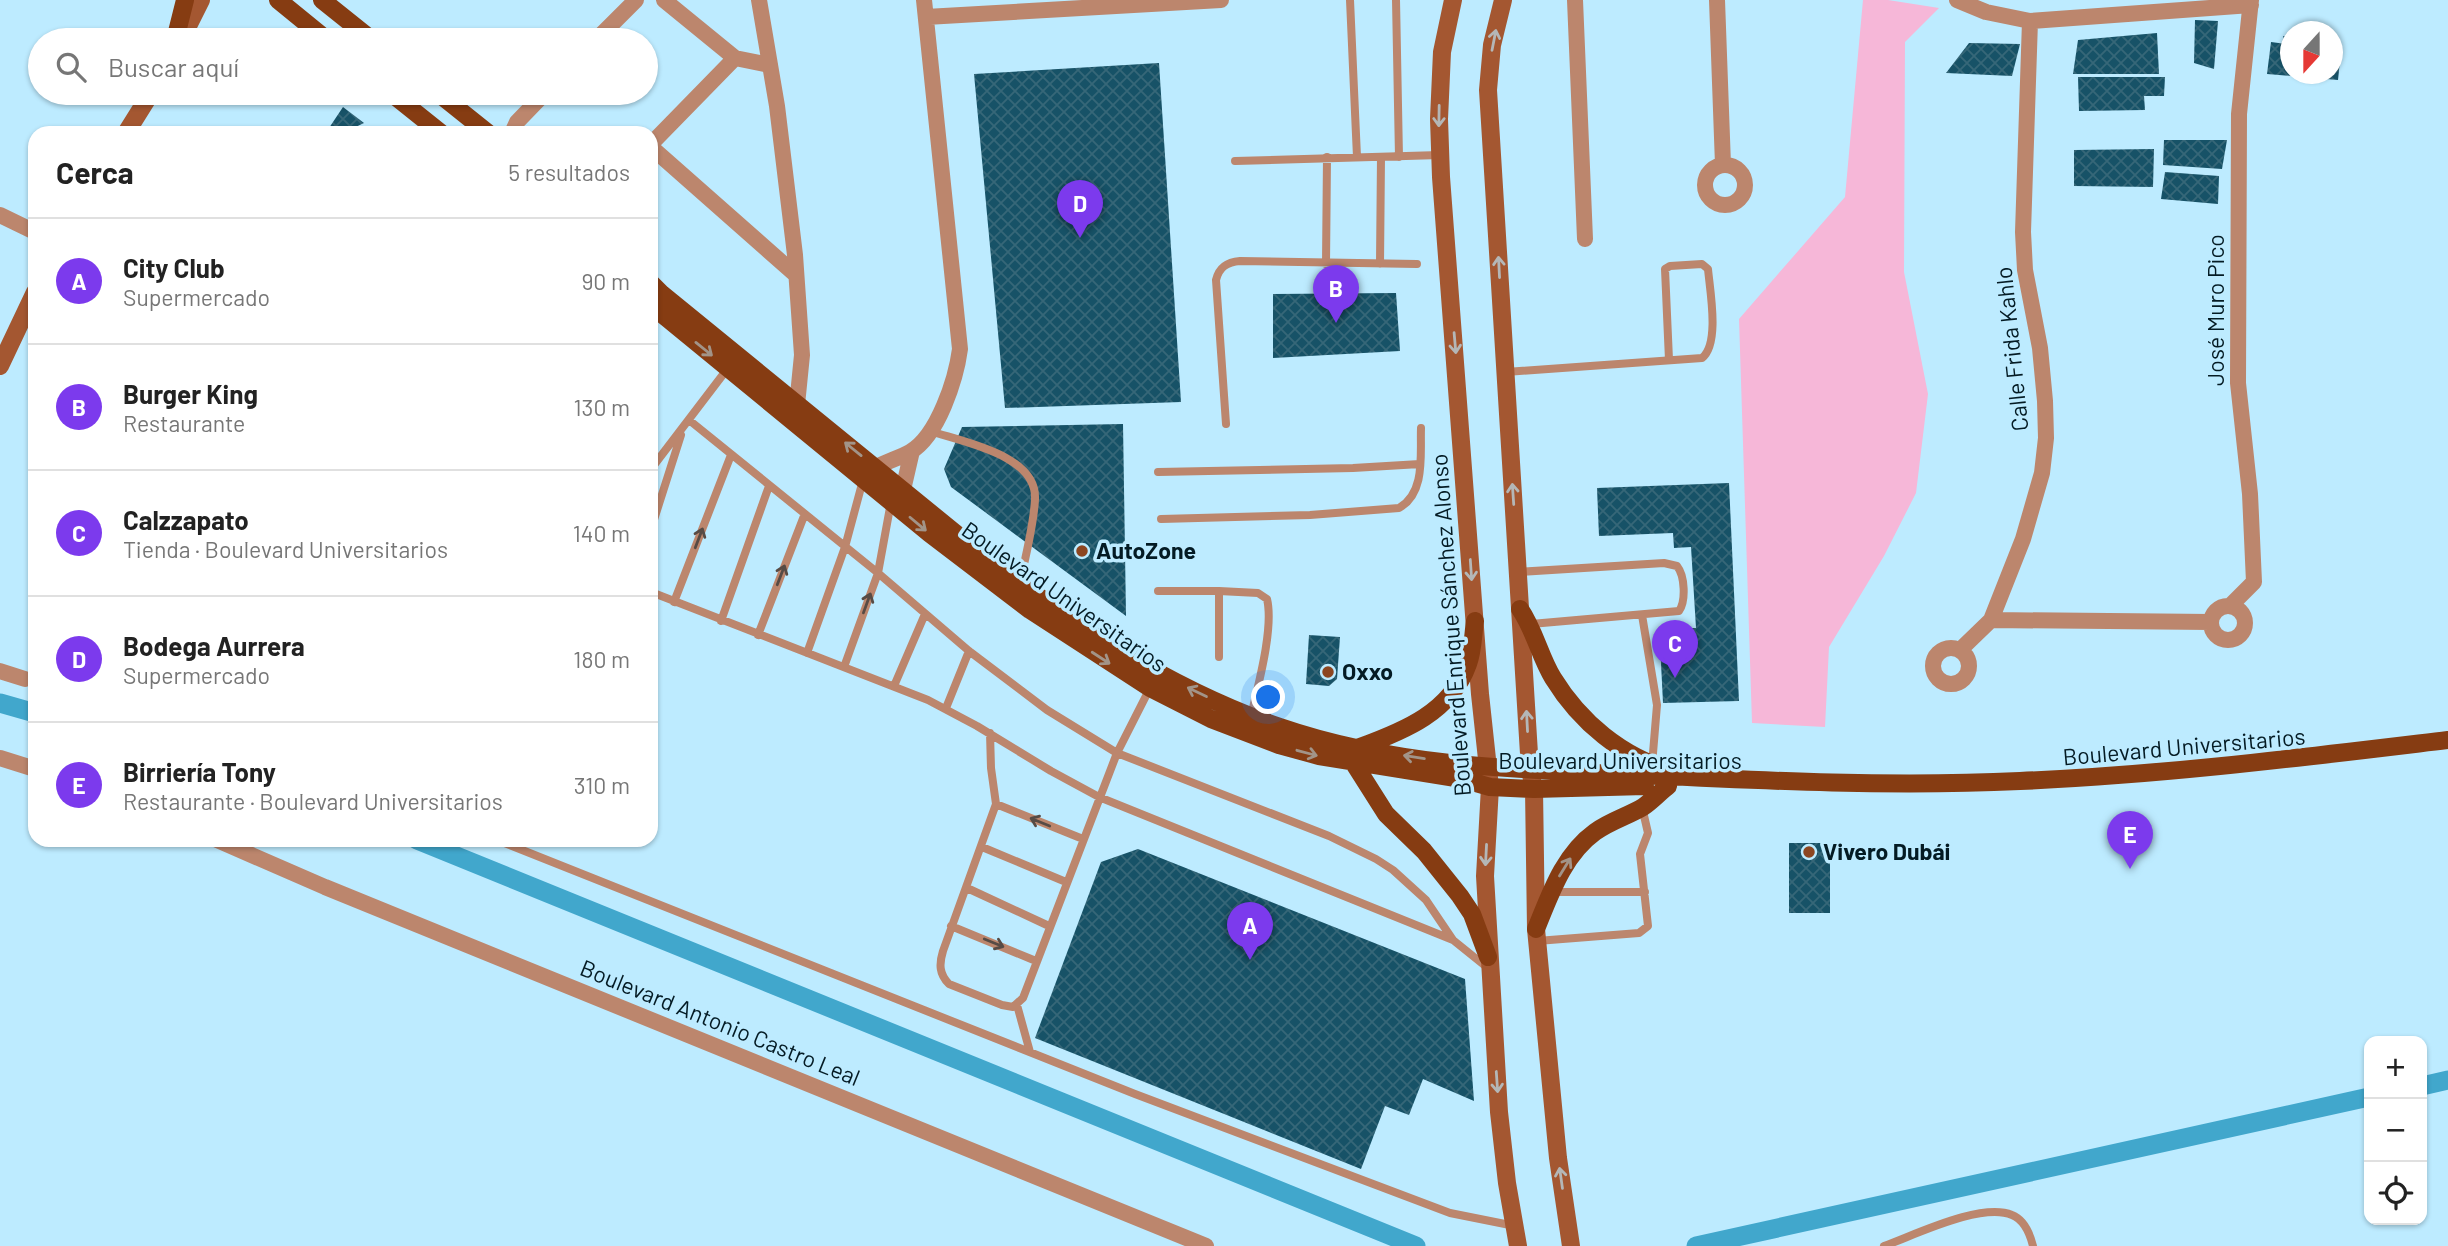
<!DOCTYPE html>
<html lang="es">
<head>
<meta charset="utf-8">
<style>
	body { margin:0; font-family:Barlow,sans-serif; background:#f2f2f2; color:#222 }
	.controls { position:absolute; right:21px; bottom:21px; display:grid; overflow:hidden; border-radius:14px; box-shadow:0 2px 5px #0004 }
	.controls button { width:63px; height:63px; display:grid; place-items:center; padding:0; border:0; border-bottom:2px solid #e0e0e0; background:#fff; color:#222; font:35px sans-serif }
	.compass { position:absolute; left:2280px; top:21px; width:63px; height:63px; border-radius:50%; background:#fff; box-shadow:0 2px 5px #0004; rotate:201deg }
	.you { position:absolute; left:1269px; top:698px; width:24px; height:24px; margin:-18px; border:5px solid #fff; border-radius:50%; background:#1a73e8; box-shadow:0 0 0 10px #1a73e833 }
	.badge { display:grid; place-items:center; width:46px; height:46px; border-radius:50%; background:#7c3aed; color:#fff; font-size:23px; font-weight:700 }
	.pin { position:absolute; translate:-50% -58px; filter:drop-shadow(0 2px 4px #0008) }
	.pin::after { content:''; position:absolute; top:37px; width:24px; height:21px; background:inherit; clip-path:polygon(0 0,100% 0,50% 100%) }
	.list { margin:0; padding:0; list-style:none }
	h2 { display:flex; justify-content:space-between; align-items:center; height:91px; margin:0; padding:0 28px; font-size:30px }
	h2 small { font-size:23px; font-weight:400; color:#767676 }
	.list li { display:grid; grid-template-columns:46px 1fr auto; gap:21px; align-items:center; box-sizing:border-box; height:126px; padding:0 28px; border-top:2px solid #e0e0e0 }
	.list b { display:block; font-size:26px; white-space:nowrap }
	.list p { margin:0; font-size:23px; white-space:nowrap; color:#767676 }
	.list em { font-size:23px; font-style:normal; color:#767676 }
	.icon { flex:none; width:38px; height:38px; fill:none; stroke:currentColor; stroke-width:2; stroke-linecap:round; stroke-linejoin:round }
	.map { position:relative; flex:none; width:2448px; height:1246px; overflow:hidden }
	.search { position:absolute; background:#fff; box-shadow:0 2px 5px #0004; left:28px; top:28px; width:630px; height:77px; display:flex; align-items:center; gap:18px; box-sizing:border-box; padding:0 24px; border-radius:38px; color:#767676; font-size:26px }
	.panel { position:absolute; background:#fff; box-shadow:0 2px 5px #0004; left:28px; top:126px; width:630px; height:721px; border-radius:21px }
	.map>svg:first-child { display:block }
</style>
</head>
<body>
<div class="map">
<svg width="2448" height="1246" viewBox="0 0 2448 1246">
	<defs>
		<pattern id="building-cross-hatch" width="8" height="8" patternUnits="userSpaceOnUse" patternTransform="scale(1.75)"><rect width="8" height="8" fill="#175267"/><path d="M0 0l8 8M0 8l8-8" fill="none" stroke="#366778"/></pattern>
	</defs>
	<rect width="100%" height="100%" fill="#bdebff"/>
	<path fill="#f6b7d8" d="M1863,0H1888L1939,8L1905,42L1904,272L1928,394L1916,493L1884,556L1829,647L1825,727L1752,723L1739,319L1845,197Z"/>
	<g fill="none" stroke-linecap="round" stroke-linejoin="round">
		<path stroke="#41a7cc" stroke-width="19" d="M0,703L35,713
			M417,840L1416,1246
			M2422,1086L2448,1080
			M1696,1246L2369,1097"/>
	</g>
	<path fill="url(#building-cross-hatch)" d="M2195,20L2218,21L2214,69L2194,63Z
		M2157,33L2159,74H2073L2078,40Z
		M2283,36L2290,37V74H2332V59L2340,61L2338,80L2267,74L2271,42L2286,44Z
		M1969,43L2020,44L2012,76L1946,73Z
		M1159,63L1181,402L1005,408L974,74Z
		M2078,77H2165L2164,96H2144L2145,110L2079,111Z
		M343,107L364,123L343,133H330L327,131Z
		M2164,140H2227L2222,169L2163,165Z
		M2154,149L2153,187L2074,186V150Z
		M2165,172L2219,176L2218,204L2161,199Z
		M1396,293L1400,351L1273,358V294Z
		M1123,424L1126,616L951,487L944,469L962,427Z
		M1729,483L1739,701L1663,703L1660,643L1684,642V628H1696L1691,547L1674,548L1673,533L1599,536L1597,488Z
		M1309,635L1340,637L1337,679L1329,686L1306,684Z
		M1789,843H1830V913H1789Z
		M1138,849L1465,979L1474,1101L1423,1079L1409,1115L1385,1106L1361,1169L1035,1038L1101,862Z"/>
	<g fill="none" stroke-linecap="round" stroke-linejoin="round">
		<path stroke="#bc866d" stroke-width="8" d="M1350,0L1357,157
			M1396,0L1399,157
			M1235,161L1440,155
			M1326,264L1327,157
			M1380,264L1381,157
			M1506,372L1702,358C1720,344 1710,291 1708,269L1702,264L1670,266L1665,269L1669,360
			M1226,424L1216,280C1219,267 1227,262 1240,261L1417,264
			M930,431C963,442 1037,455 1035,499C1034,525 1025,557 1020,584
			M651,469L728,368
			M1158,472L1353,468L1420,464
			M1161,519L1310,515L1399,508C1426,493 1420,454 1421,428
			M651,529L681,435
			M1518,572L1664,563L1677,566C1685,576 1686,601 1679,611L1531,624
			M1158,591H1219
			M651,592L928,700L977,726L1051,771L1099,797L1453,940L1426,900L1393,870L1376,859L1329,836L1117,753L1047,710L969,651L878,573L689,420
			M674,602L731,455
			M1642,615L1657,705L1652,765
			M721,621L769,486
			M758,635L804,516
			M807,653L845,547L863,480
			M1219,657V591L1258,593L1267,599C1274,628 1258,686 1251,716
			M844,667L878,573L891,502
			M894,686L925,614
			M946,708L969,651
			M990,733L991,768L996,804L943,951C939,964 939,974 949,984L1002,1005L1013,1007L1023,998L1117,753L1150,688
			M996,804L1083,839
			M497,840L1135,1094L1450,1213L1515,1226
			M982,847L1066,882
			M967,888L1049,926
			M1551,892H1645
			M951,926L1036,961
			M1453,940L1489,969
			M1537,941L1639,933L1648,926L1640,854L1648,833L1642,807
			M1017,1005L1030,1052
			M1884,1246C1915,1235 1981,1202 2012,1215C2025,1220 2030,1234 2033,1246"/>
		<path stroke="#bc866d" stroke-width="16" d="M664,0L735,58L770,65
			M759,0L777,106L795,255L802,355L797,405
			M1575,0L1585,239
			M1717,0L1723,165
			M1957,0L1986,12L2030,21L2251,5
			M926,17L1221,0
			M596,40L636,0
			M512,133L517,122L545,93
			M651,144L735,58
			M651,147L796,275
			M1705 185a20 20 0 1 1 40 0a20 20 0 1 1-40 0Z
			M0,215L35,232
			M866,476C879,462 894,461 910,452C938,436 956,379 960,349L924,0
			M896,497L903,490L912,451
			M2231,605L2254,582L2250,494L2238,383L2239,114L2251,0
			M2211 623a17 17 0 1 1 34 0a17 17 0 1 1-34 0Z
			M1991,620L2211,622
			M1933 666a18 18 0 1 1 36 0a18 18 0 1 1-36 0Z
			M1960,650L1991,620L2023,539L2042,473L2046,438L2045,401L2040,348L2025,270L2023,232L2030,21
			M0,671L25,679
			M0,758L35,769
			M217,840L325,887L1206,1246"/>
		<path stroke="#a45731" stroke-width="18" d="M1453,0L1442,52L1439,119L1441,177L1480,694L1490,787L1485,876L1499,1112L1507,1183L1518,1246
			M1503,0L1492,45L1488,90L1530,770L1534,789L1536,929L1558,1158L1571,1246
			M181,40L201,0
			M126,133L151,93
			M0,366L35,292"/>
		<path stroke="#863c12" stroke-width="18" d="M278,0L327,40
			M322,0L372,40
			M175,40L185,0
			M391,93L441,133
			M438,93L488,133
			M651,283L662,294L976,550C1069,622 1167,688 1280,727C1396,767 1522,770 1644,775C1769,781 1895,787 2020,781C2163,775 2306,757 2448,740
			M651,305L929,533L1030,610L1150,688L1211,719L1279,745L1319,756L1462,779L1490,787L1534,789L1645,786
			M1520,609C1535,631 1540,657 1553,678C1580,722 1622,757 1672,771
			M1360,747C1404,731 1451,712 1468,664C1473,651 1473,634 1475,621
			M1353,762L1386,814L1424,851L1460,896L1472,914L1488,957
			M1536,929C1550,895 1563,855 1595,832C1610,821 1628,816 1643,807C1652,801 1660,792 1668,786"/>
	</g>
	<defs><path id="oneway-shaft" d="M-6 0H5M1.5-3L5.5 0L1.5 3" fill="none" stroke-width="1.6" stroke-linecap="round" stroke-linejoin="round" transform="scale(1.75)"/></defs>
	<g stroke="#b4b7b7">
		<use href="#oneway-shaft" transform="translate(1494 40) rotate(-79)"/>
		<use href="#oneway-shaft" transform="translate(1439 116) rotate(91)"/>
		<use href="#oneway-shaft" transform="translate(1499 267) rotate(-93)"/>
		<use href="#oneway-shaft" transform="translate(1455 343) rotate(85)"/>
		<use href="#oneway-shaft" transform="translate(1513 494) rotate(-94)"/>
		<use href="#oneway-shaft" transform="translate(1471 570) rotate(86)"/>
		<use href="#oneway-shaft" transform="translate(1527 721) rotate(-93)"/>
		<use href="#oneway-shaft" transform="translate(1486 855) rotate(93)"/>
		<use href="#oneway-shaft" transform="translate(1497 1082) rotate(86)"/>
		<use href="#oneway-shaft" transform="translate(1561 1178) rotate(-98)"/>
	</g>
	<g stroke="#a29488">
		<use href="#oneway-shaft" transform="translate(704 349) rotate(39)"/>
		<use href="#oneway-shaft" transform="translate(853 449) rotate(-141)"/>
		<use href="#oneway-shaft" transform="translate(918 524) rotate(40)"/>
		<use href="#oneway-shaft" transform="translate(1101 658) rotate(33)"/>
		<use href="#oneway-shaft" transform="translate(1197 692) rotate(-154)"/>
		<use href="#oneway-shaft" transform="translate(1307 753) rotate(15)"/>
		<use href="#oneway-shaft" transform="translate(1414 757) rotate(-171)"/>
		<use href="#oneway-shaft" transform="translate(1565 867) rotate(-58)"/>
	</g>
	<g stroke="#574b45">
		<use href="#oneway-shaft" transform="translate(699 538) rotate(-69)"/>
		<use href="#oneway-shaft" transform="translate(781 575) rotate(-69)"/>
		<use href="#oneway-shaft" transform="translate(867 603) rotate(-70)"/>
		<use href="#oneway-shaft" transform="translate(1040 822) rotate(-158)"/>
		<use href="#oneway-shaft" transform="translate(994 943) rotate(22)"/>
	</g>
	<g fill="#8c4621" stroke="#bdebff" stroke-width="2.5">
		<circle cx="1082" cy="551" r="7"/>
		<circle cx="1328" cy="672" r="7"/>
		<circle cx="1809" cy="852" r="7"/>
	</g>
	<g text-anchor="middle" stroke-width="7" stroke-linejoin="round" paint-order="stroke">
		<g font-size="23" fill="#041b24" stroke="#bdebff">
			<text transform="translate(2216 310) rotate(-90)" y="8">José Muro Pico</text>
			<text transform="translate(2012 349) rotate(-96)" y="8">Calle Frida Kahlo</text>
			<text transform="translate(1064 597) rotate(35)" y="8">Boulevard Universitarios</text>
			<text transform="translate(1451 625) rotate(-94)" y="8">Boulevard Enrique Sánchez Alonso</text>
			<text transform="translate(2184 747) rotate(-5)" y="8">Boulevard Universitarios</text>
			<text x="1620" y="769">Boulevard Universitarios</text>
			<text transform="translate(720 1023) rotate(22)" y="8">Boulevard Antonio Castro Leal</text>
		</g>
		<g font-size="23" font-weight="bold" fill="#041b24" stroke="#bdebff" text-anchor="start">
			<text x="1096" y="559">AutoZone</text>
			<text x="1342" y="680">Oxxo</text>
			<text x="1823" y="860">Vivero Dubái</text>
		</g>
	</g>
</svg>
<div class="controls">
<button>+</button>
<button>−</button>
<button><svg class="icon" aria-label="locate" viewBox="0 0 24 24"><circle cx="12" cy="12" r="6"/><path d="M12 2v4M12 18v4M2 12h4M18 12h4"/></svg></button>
</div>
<svg class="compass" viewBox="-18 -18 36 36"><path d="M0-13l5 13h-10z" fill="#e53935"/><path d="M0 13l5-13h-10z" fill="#767676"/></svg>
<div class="you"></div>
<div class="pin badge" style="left:1250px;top:960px">A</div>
<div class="pin badge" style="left:1336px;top:323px">B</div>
<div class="pin badge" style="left:1675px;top:678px">C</div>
<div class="pin badge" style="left:1080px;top:238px">D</div>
<div class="pin badge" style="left:2130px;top:869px">E</div>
<div class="search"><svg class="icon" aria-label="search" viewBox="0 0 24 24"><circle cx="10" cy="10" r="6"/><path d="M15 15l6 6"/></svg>Buscar aquí</div>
<section class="panel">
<h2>Cerca<small>5 resultados</small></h2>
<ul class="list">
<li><span class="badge">A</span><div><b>City Club</b><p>Supermercado</p></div><em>90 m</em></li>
<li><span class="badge">B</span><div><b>Burger King</b><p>Restaurante</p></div><em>130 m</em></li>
<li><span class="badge">C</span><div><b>Calzzapato</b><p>Tienda · Boulevard Universitarios</p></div><em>140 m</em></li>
<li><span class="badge">D</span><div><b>Bodega Aurrera</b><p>Supermercado</p></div><em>180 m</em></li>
<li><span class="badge">E</span><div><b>Birriería Tony</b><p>Restaurante · Boulevard Universitarios</p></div><em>310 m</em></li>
</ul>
</section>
</div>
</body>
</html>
